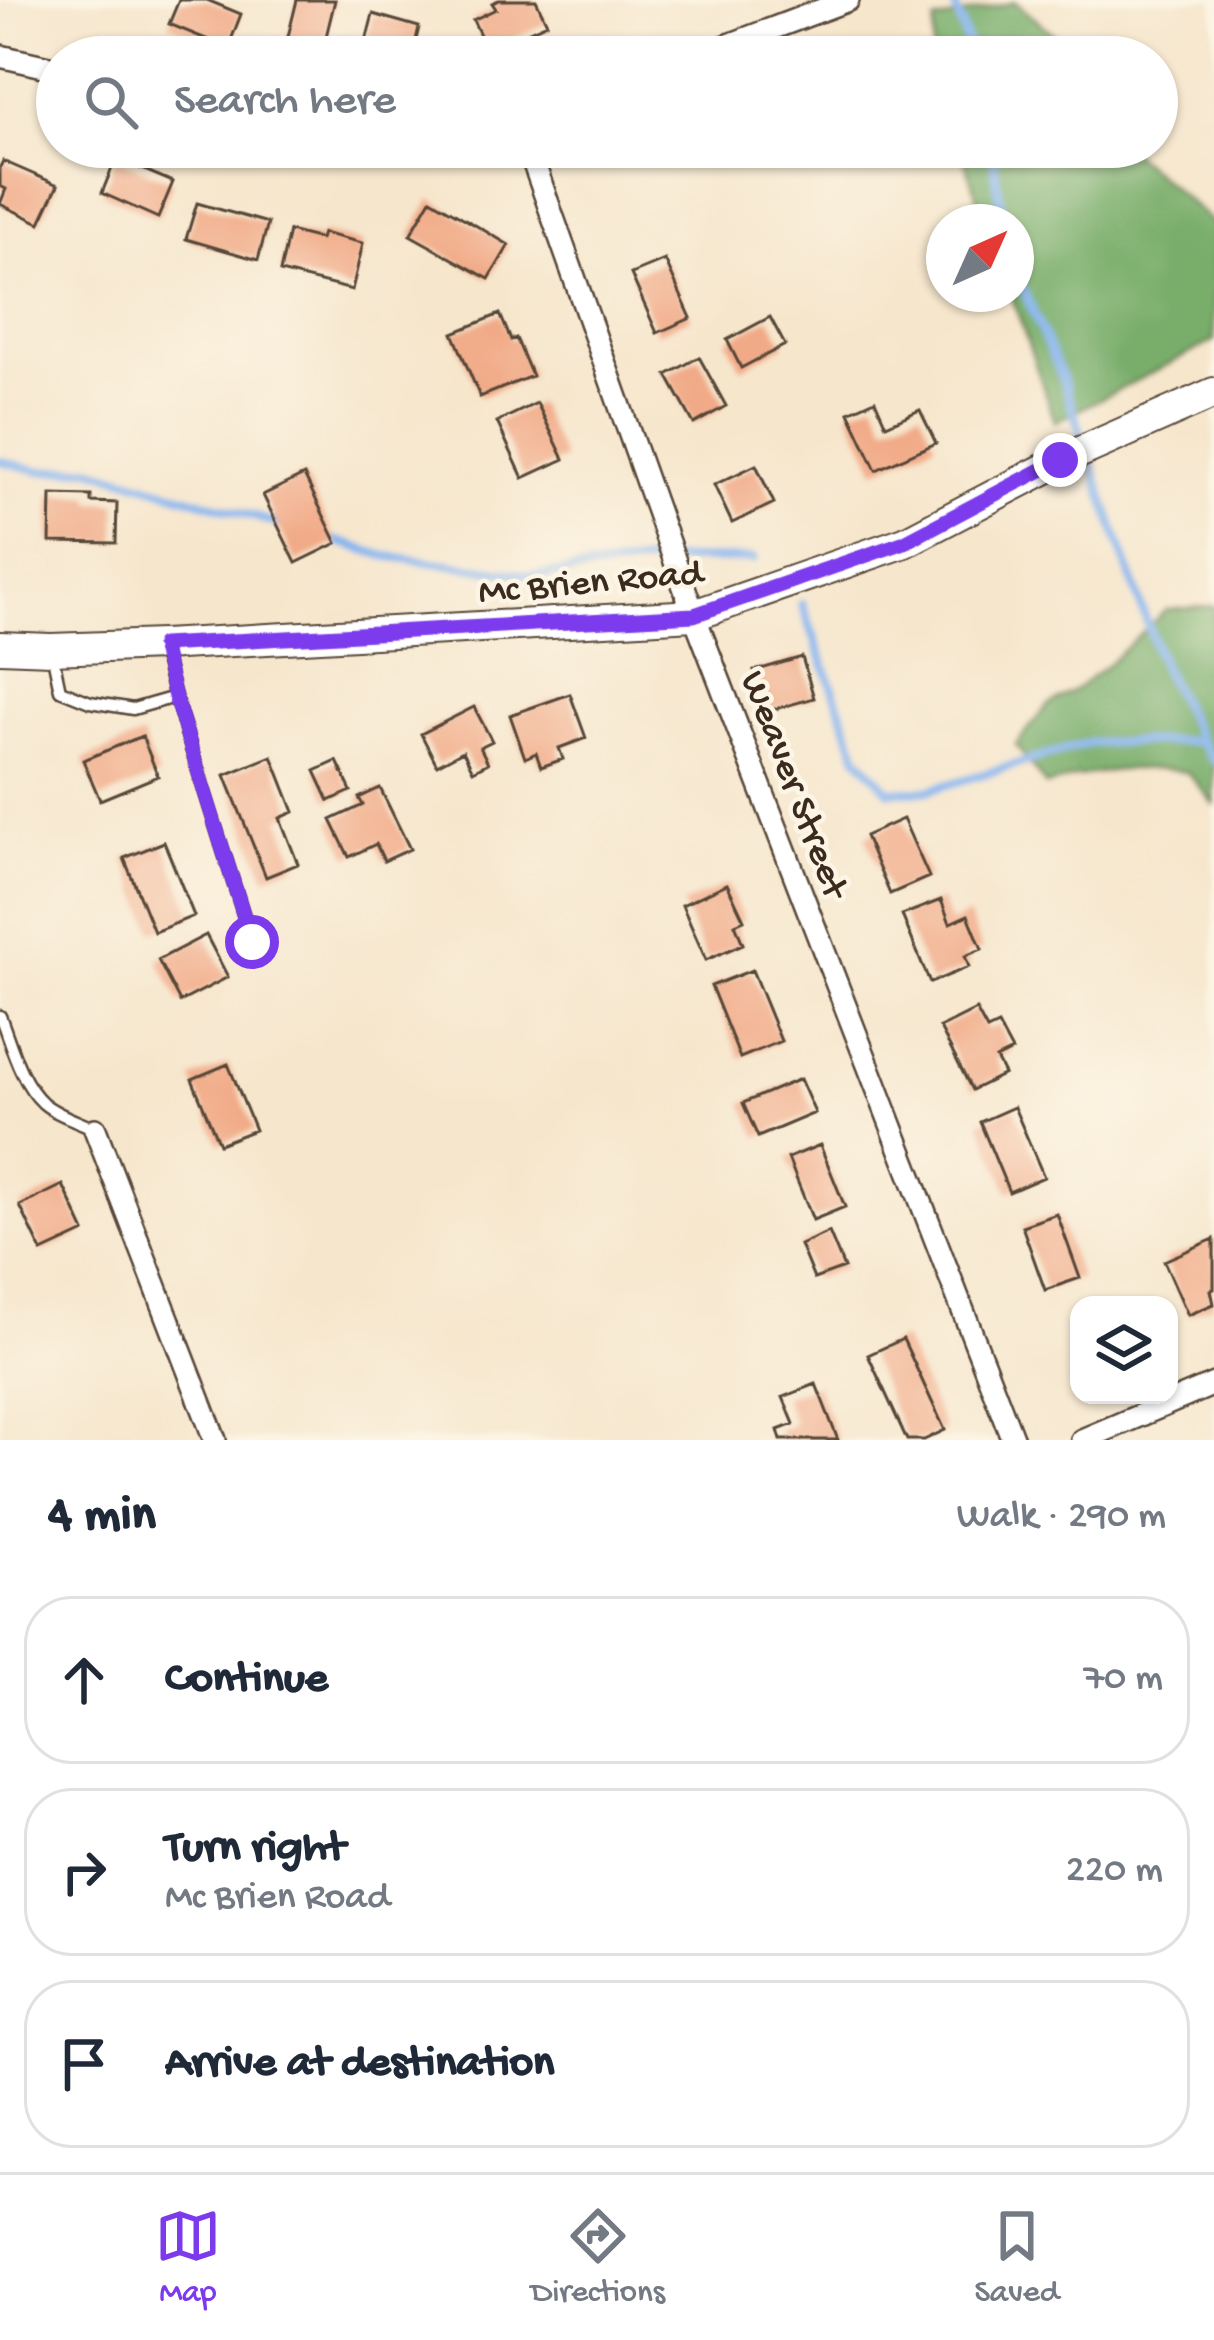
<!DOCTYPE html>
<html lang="en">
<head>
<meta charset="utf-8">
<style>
	body { margin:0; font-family:"Gochi Hand",sans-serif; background:#f2f2f3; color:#1f2937 }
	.controls { position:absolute; right:36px; bottom:36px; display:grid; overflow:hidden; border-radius:24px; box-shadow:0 3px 9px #0004 }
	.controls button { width:108px; height:108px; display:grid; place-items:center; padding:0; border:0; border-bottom:3px solid #e0e1e3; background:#fff; color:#1f2937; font:60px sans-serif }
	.compass { position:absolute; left:926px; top:204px; width:108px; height:108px; border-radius:50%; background:#fff; box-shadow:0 3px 9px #0004; rotate:45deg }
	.stop { position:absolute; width:36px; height:36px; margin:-27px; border:9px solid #7c3aed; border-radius:50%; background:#fff }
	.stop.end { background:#7c3aed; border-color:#fff; box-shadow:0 3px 12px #0008 }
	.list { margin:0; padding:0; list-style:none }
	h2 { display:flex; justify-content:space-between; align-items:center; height:156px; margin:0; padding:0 48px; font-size:51px }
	h2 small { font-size:39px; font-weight:400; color:#747a83 }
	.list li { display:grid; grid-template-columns:78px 1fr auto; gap:36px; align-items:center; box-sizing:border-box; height:168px; margin:0 24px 24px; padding:0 24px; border:3px solid #e0e1e3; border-radius:48px }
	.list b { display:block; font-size:45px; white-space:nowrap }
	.list p { margin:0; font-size:39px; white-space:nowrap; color:#747a83 }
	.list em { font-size:39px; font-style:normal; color:#747a83 }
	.icon { flex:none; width:66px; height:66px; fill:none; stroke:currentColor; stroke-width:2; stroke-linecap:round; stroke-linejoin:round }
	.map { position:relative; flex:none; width:1214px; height:1440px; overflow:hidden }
	.search { position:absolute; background:#fff; box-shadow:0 3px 9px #0004; left:36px; right:36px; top:36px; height:132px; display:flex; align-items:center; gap:30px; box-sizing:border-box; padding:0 42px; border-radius:66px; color:#747a83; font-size:45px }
	.sheet { height:732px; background:#fff }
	nav { display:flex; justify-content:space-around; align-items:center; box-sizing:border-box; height:168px; border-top:3px solid #e0e1e3; background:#fff; font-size:33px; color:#747a83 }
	nav a { display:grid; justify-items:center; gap:6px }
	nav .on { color:#7c3aed }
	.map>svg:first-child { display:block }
</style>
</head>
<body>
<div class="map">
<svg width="1214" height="1440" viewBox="0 0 1214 1440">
	<rect width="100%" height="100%" fill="#fcf5e5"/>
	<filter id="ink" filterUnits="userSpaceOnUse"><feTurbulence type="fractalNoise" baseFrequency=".00833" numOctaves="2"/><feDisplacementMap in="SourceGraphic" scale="24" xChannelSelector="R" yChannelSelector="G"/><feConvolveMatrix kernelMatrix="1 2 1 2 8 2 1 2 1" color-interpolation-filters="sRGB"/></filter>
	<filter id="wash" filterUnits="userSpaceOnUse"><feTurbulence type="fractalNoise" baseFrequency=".004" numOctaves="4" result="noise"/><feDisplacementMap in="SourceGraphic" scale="48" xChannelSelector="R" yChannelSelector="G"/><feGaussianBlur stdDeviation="2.7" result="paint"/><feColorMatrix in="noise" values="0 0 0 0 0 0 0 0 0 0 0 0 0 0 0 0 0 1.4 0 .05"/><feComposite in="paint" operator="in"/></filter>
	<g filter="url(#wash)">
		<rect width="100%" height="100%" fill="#f6e6cc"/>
		<path fill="#78ad6a" stroke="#5a6c44" stroke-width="3" d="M1015,2L1060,39L1067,57H932L935,22Z
			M960,147H1126L1214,224V341L1055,422L1011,294H1016V222H986Z
			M1214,606V804L1187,772C1137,764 1093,771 1046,786L1016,745L1047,706L1079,687L1106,666L1166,610Z"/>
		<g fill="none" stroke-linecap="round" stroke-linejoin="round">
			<path stroke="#84b3ee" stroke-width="9" d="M953,0L972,57
				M991,147L1004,222
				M1016,273L1062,378L1163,669L1200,741L1214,761
				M0,461L41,471L90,468L285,526
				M330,539L385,556L536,576L665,560L754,559
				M802,604L858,756L889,791L929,790L1089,743L1200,741"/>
		</g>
		<g id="blocks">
			<path fill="#f1aa87" d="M179,0H207L241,14L228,48L169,24Z
				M297,0H335L321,57H283Z
				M499,0H536L547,23L487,50L473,20L496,9L492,3Z
				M373,14L419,27L412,57H362Z
				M116,158L173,182L158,218L102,193Z
				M3,161L58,185L40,223L0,204L6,189L0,186V167Z
				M431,199L509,245L489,279L410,235Z
				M197,203L268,223L258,260L186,239Z
				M289,231L320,239L322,233L363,243L352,290L280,272Z
				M665,260L691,318L657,333L631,274Z
				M500,314L511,340L516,338L532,376L480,397L453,333Z
				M770,317L785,345L741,368L727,340Z
				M699,357L726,406L694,424L667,375Z
				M875,400L886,425L920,410L936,443L876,470L849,412Z
				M537,403L564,459L523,478L497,422Z
				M756,465L774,503L732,523L714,485Z
				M304,475L337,543L296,563L263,495Z
				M51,495L91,496V502L117,503L116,543L50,542Z
				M802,657L814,698L761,713L755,694L761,692L754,671Z
				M570,694L586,738L559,748L563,759L541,767L536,753L525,758L510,715Z
				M474,707L492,741L480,747L488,763L473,771L463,751L437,765L421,734Z
				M142,736L158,776L100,800L83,760Z
				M272,756L294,812L280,818L298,864L266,877L225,775Z
				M337,761L351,791L329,801L315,771Z
				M380,788L410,849L384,861L376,844L349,857L331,820L363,805L359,798Z
				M903,819L929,877L890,894L865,836Z
				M164,842L194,916L154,932L124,858Z
				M727,884L744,920L735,924L743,944L706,960L682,905Z
				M941,900L950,923L968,915L982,949L965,956L969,967L930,983L902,915Z
				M206,935L228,977L180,1002L158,960Z
				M752,970L781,1041L740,1058L711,986Z
				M976,1010L987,1030L998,1025L1012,1051L996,1059L1004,1074L972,1090L940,1028Z
				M228,1064L255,1130L219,1144L192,1079Z
				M800,1079L815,1113L758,1137L743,1103Z
				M1014,1107L1044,1177L1009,1192L980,1122Z
				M820,1145L845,1207L813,1220L788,1158Z
				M63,1185L85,1232L42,1252L20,1206Z
				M1057,1214L1080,1278L1045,1290L1022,1226Z
				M829,1232L844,1268L814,1279L800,1245Z
				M1214,1239V1289L1211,1290L1214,1304L1188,1315L1164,1261Z
				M903,1339L945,1430L924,1440H907L868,1355Z
				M816,1384L838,1440H781L778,1430L794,1424L783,1397Z"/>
		</g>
	</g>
	<g filter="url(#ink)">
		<use href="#blocks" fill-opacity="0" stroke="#574638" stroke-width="3"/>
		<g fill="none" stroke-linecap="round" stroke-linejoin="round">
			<g stroke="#574638" stroke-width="15">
				<path id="lane" d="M162,648L175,697L252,942
					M52,652L60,690L90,702L133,709L175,697
					M0,1016C11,1044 20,1082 43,1103C57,1115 78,1121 95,1129"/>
			</g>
			<g stroke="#574638" stroke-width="26">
				<path id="street" d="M0,56L57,69
					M697,57L848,0
					M528,147L694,615L1013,1440
					M95,1129L215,1440
					M1082,1440L1214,1384"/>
			</g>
			<g stroke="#574638" stroke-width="34">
				<path id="secondary" d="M0,647L51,649L162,645L694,615L905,542L1060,461L1214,393"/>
			</g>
			<use href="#lane" stroke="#fff" stroke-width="10"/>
			<use href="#street" stroke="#fff" stroke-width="21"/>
			<use href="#secondary" stroke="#fff" stroke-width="30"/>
		</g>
	</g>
	<g fill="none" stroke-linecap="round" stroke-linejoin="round" filter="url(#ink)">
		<path stroke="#7c3aed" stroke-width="15" d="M252,942L175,697L162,645L694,615L905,542L1060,460"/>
	</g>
	<g text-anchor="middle" stroke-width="9" stroke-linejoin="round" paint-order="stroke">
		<g font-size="39" fill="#3b2a1e" stroke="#fcf5e5">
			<text transform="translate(590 578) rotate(-5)" y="14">Mc Brien Road</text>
			<text transform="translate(798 783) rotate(69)" y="14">Weaver Street</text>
		</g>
	</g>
</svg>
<div class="controls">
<button><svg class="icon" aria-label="layers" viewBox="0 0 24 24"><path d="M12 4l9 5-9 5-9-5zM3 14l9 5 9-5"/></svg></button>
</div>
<svg class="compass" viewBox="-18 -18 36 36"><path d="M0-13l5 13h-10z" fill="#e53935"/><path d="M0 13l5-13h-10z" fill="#747a83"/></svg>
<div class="stop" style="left:252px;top:942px"></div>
<div class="stop end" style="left:1060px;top:460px"></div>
<div class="search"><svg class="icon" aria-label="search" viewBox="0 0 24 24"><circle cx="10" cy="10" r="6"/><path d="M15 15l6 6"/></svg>Search here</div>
</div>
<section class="sheet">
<h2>4 min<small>Walk · 290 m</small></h2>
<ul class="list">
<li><svg class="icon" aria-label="ahead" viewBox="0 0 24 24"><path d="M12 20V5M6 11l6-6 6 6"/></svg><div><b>Continue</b></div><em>70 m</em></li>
<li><svg class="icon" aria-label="right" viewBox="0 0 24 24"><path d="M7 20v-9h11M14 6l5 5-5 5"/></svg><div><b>Turn right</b><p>Mc Brien Road</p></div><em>220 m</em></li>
<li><svg class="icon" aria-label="arrive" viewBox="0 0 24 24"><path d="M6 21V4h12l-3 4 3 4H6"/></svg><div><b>Arrive at destination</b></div></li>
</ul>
</section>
<nav>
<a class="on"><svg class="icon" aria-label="map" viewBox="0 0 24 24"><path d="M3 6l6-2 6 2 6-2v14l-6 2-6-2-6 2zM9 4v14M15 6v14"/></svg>Map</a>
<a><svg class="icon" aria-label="directions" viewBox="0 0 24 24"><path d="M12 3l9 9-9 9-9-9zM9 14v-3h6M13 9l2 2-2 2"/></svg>Directions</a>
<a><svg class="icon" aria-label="saved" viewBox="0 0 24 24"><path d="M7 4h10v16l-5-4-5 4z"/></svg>Saved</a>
</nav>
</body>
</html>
